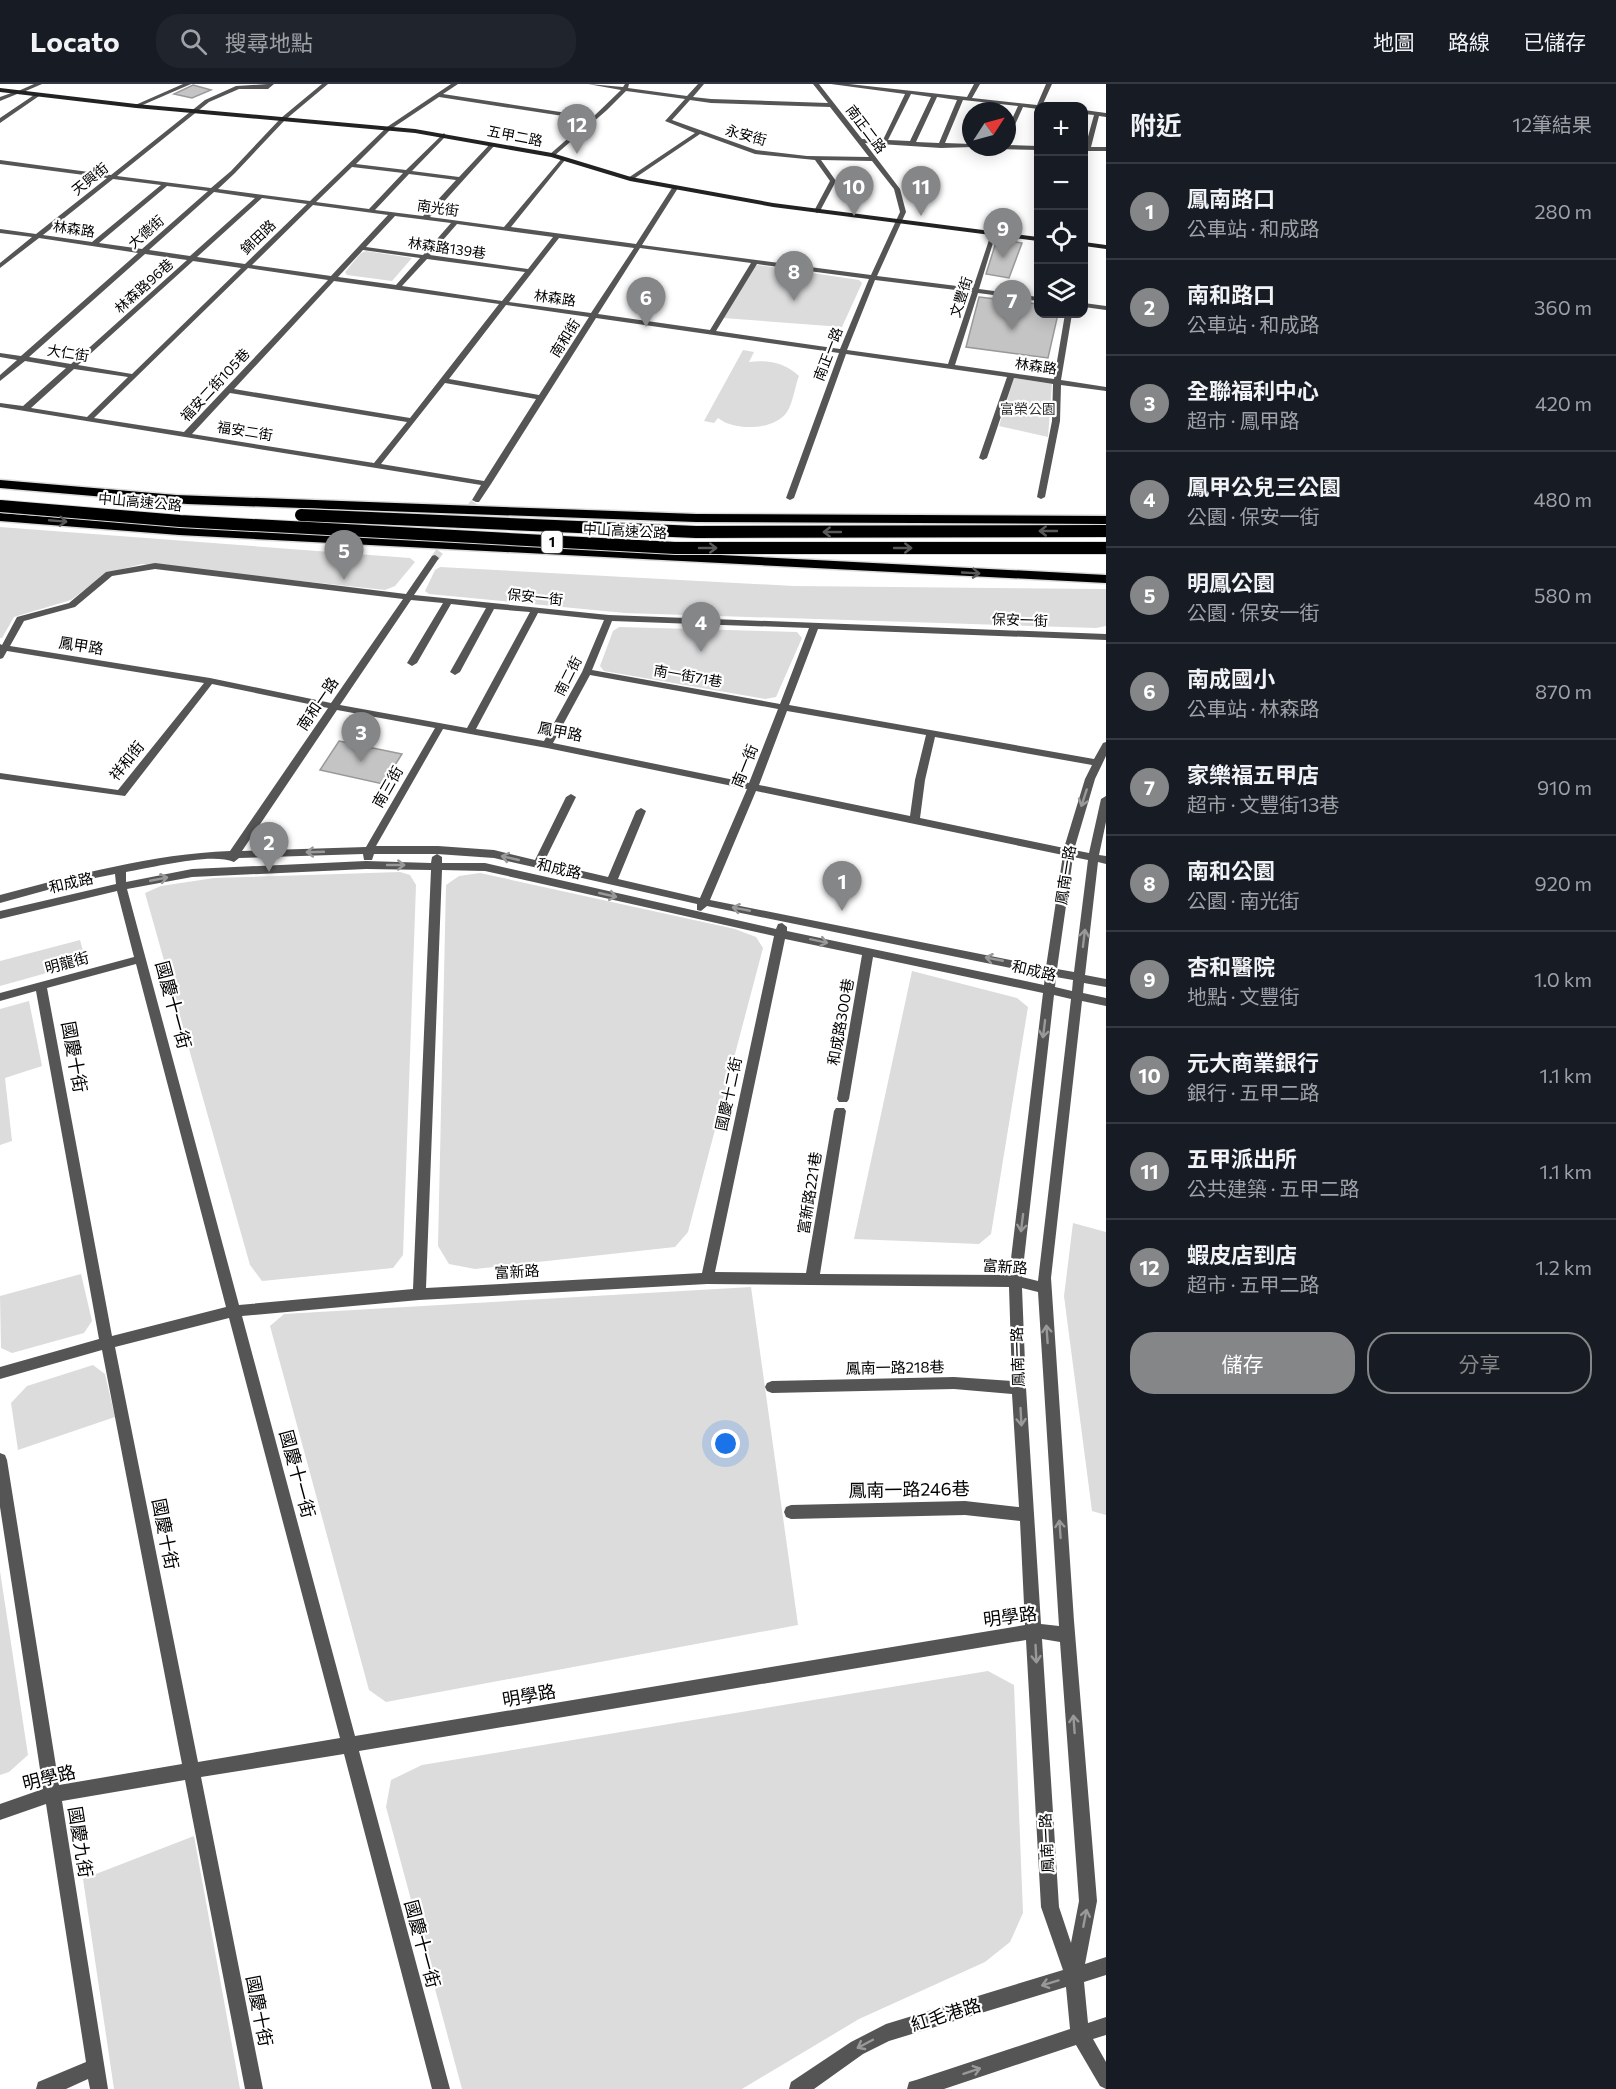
<!DOCTYPE html>
<html lang="zh-TW">
<head>
<meta charset="utf-8">
<style>
	body { margin:0; font-family:Commissioner,"Noto Sans TC",sans-serif; background:#20242c; color:#f1f3f6 }
	.controls { position:absolute; right:18px; top:18px; display:grid; overflow:hidden; border-radius:12px; box-shadow:0 3px 15px #0003 }
	.controls button { width:54px; height:54px; display:grid; place-items:center; padding:0; border:0; border-bottom:2px solid #363941; background:#171b24; color:#f1f3f6; font:30px sans-serif }
	.compass { position:absolute; left:962px; top:18px; width:54px; height:54px; border-radius:50%; background:#171b24; box-shadow:0 3px 15px #0003; rotate:54deg }
	.you { position:absolute; left:726px; top:1360px; width:21px; height:21px; margin:-15px; border:4px solid #fff; border-radius:50%; background:#1a73e8; box-shadow:0 0 0 9px #1a73e833 }
	.badge { display:grid; place-items:center; width:39px; height:39px; border-radius:50%; background:#858687; color:#fff; font-size:20px; font-weight:700 }
	.pin { position:absolute; translate:-50% -50px; filter:drop-shadow(0 2px 3px #0008) }
	.pin::after { content:''; position:absolute; top:32px; width:21px; height:18px; background:inherit; clip-path:polygon(0 0,100% 0,50% 100%) }
	.list { margin:0; padding:0; list-style:none }
	h2 { display:flex; justify-content:space-between; align-items:center; height:78px; margin:0; padding:0 24px; font-size:26px }
	h2 small { font-size:20px; font-weight:400; color:#9ea1a6 }
	.list li { display:grid; grid-template-columns:39px 1fr auto; gap:18px; align-items:center; box-sizing:border-box; height:96px; padding:0 24px; border-top:2px solid #363941 }
	.list b { display:block; font-size:22px; white-space:nowrap }
	.list p { margin:0; font-size:20px; white-space:nowrap; color:#9ea1a6 }
	.list em { font-size:20px; font-style:normal; color:#9ea1a6 }
	.actions { display:flex; gap:12px; padding:18px 24px }
	.actions a { flex:1; padding:14px 0; border:2px solid #858687; border-radius:24px; text-align:center; font-size:21px; color:#858687 }
	.actions .main { background:#858687; color:#fff }
	.icon { flex:none; width:33px; height:33px; fill:none; stroke:currentColor; stroke-width:2; stroke-linecap:round; stroke-linejoin:round }
	.map { position:relative; flex:none; width:1106px; height:2005px; overflow:hidden }
	header { display:flex; align-items:center; gap:36px; box-sizing:border-box; height:84px; padding:0 30px; background:#171b24; border-bottom:2px solid #363941 }
	header strong { font-size:28px }
	nav { display:flex; gap:33px; margin-inline-start:auto; font-size:21px }
	.search { width:420px; height:54px; background:#20242c; display:flex; align-items:center; gap:15px; box-sizing:border-box; padding:0 21px; border-radius:24px; color:#9ea1a6; font-size:22px }
	main { display:flex }
	aside { flex:1; background:#171b24 }
	.map>svg:first-child { display:block }
</style>
</head>
<body>
<header>
<strong>Locato</strong>
<div class="search"><svg class="icon" aria-label="search" viewBox="0 0 24 24"><circle cx="10" cy="10" r="6"/><path d="M15 15l6 6"/></svg>搜尋地點</div>
<nav><a>地圖</a><a>路線</a><a>已儲存</a></nav>
</header>
<main>
<div class="map">
<svg width="1106" height="2005" viewBox="0 0 1106 2005">
	<rect width="100%" height="100%" fill="#fff"/>
	<path fill="#dcdcdc" d="M366,167L412,174L392,197L347,191L345,188L361,169Z
		M758,181L859,196L862,199L842,243L723,234L754,182Z
		M743,266L754,268L749,278C768,276 784,278 799,292C795,302 793,319 787,328C774,347 734,347 718,334L714,339L704,337Z
		M1014,294L1052,300L1048,353L999,342Z
		M0,443L410,474L415,478L395,502L385,506L142,480L107,489L71,516L14,533L2,554H0Z
		M440,483L794,502L1106,505V542L1096,544L625,529L429,510L425,507L435,486Z
		M619,543L797,548L802,554L776,613L765,615L604,587L600,582L613,547Z
		M400,788L410,791L416,801L403,1171L393,1184L262,1197L250,1181L145,809L161,802L214,794Z
		M480,789L735,845L756,853L763,864L688,1148L675,1163L475,1185L449,1180L438,1162L446,801L459,792Z
		M80,856L86,878L0,902V877Z
		M912,887L1017,914L1028,923L991,1150L979,1160L854,1155Z
		M29,917L42,982L5,994L12,1057L0,1061V925Z
		M1073,1139L1106,1148V1431L1092,1427L1064,1212Z
		M81,1190L92,1237L84,1249L12,1269L1,1264L0,1212Z
		M751,1203L798,1541L386,1618L369,1606L270,1242L284,1230Z
		M93,1281L105,1290L115,1333L18,1366L11,1319L27,1302Z
		M0,1487L28,1671L9,1688L0,1691Z
		M988,1587L1014,1601L1023,1829L1010,1858L985,1878L859,1935L742,2005H462L386,1723L391,1696L422,1681Z
		M194,1752L240,2005H114L83,1795Z"/>
	<path fill="#c4c4c4" stroke="#999" stroke-width="1.5" d="M193,1L211,6L192,14L174,10Z
		M997,155L1022,159L1009,194L986,190Z
		M979,213L1038,220V230H1058L1048,274L966,263Z
		M339,657L402,670L383,700L320,686Z"/>
	<g fill="none" stroke-linecap="round" stroke-linejoin="round">
		<path stroke="#d9d9d9" stroke-width="8" stroke-dasharray="8 4" stroke-linecap="butt" d="M435,474L476,416"/>
		<g stroke="#dbdbdb" stroke-width="3">
			<path id="motorway" d="M0,396L176,411L696,430L1106,432V440L696,438L187,420L0,404Z
				M0,429L179,443L1106,491V499L179,451L0,437Z"/>
		</g>
		<path fill="#555" fill-rule="evenodd" d="M183,0H191L138,23L133,22Z
			M268,0H274L268,5H239L209,18L117,92L211,104L231,87L281,34L322,0H328L285,36L235,89L218,105L310,117L387,43L451,0H458L443,10L593,33L621,6L588,0L623,3L625,0H629L628,4L687,12L698,0H704L693,13L711,15L828,19L813,0H819L862,55L883,56L905,10L831,0H849L967,13L974,0H980L972,14L1037,21L1046,0H1052L1042,22H1038V25L1023,23L1009,54L1007,55V46L1018,22L963,16L945,59L971,60V63H973L941,64L865,59L900,105L906,128L877,192L973,204L991,150L996,149L979,205L1038,213V217L978,209L955,281L1054,295L1065,230H1072L1061,296L1106,303V307L1061,301L1060,337L1045,413L1041,415L1037,413L1052,337L1053,300L1014,294L987,374L983,376L979,374L1007,293L846,270L794,414L790,416L786,414L839,269L596,234L491,400L479,418H476L472,416L481,401L0,323V319L23,322L66,284L25,277L0,297V291L17,276L0,273V269L21,272L138,169L39,154L0,184V179L32,153L0,149V145L36,150L107,94L0,80V76L111,91L205,16L236,2ZM626,7L685,15L665,37L695,49L628,94V96H632L700,50L755,70L815,76L830,97L814,127L817,129L820,127L836,97L821,76L872,77L894,105L900,128L871,191L642,161L678,104L675,102L672,104L636,160L511,143L565,76L563,73L504,143L430,133L495,61V59H491L459,93L412,87L446,52L444,49L406,86L356,80L391,45L439,13L589,36L549,71L554,72L607,26ZM911,10L931,13L910,57L888,56ZM937,13L957,16L939,59L916,58ZM690,16L711,19L830,23L869,73L807,72L756,66L672,36ZM352,83L403,89L369,125L316,118ZM409,90L456,96L423,132L375,126ZM113,95L161,101L92,158L43,151ZM167,102L208,107L142,165L99,159ZM214,108L255,114L190,172L149,166ZM262,114L307,120L245,180L197,173ZM313,121L388,131L331,192L252,181ZM395,132L451,139L423,171L366,163ZM457,140L553,153L528,185L430,171ZM559,154L634,164L591,229L509,218ZM640,164L751,179L710,246L598,230ZM363,166L420,174L396,201L338,193ZM145,170L187,176L71,280L29,273ZM427,175L525,188L502,217L402,202ZM193,177L241,184L132,290L78,281ZM757,180L869,195L840,265L716,247ZM248,184L328,196L184,348L94,334ZM875,196L972,208L948,280L847,266ZM334,197L499,220L410,334L234,305ZM506,221L589,233L539,311L449,295ZM74,285L128,293L87,333L31,324ZM445,299L536,315L484,397L381,380ZM230,309L407,338L374,379L192,350Z
			M17,7L22,8L0,17V13Z
			M37,9L42,10L0,39V34Z
			M1084,26L1106,29V33L1099,32L1091,63H1106V67H1084L1094,31L1084,30Z
			M1007,61L1038,62V66L995,65L992,63H1007Z
			M1084,219L1106,222V226L1084,223Z
			M435,471L439,474L414,511L609,531L1106,550V556L818,545L789,621L1094,675L1103,659L1106,658V672L1095,695L1074,766L1089,769L1101,715L1106,712V738L1099,771L1106,772V780L1098,778L1085,891L1106,895V903L1084,899L1083,909L1106,914V922L1082,917L1051,1194L1074,1537L1097,1817L1085,1880L1106,1873V1891L1084,1898L1088,1939L1106,1933V1951L1093,1955L1106,1978V2005L1100,2002L1076,1961L944,2005H907L909,1998L916,1996L1070,1945L1066,1903L889,1957L863,1970L814,2005H789L791,1998L851,1958L886,1940L1063,1886L1041,1823L1026,1556L359,1667L450,2005H432L344,1670L201,1693L263,2005H245L185,1696L62,1717L108,2005H90L88,1995L66,2005H36L38,1998L86,1978L46,1720L0,1736V1720L43,1705L0,1423V1369L5,1371L7,1376L59,1701L182,1680L102,1266L0,1295V1283L99,1255L36,907L0,917V909L134,873L117,807L0,835V827L116,800L115,790L80,797L0,819V811C76,791 152,770 230,767L328,624L212,600L125,712L0,695V689L118,706L204,599L7,567L3,574L0,575V560L2,561L17,533L69,519L106,488L155,479L406,510L432,472ZM155,485L403,515L331,619L210,594L10,562L24,537L75,523L112,492ZM411,516L443,519L407,579L412,582L417,579L451,520L486,524L450,588L455,591L460,588L494,525L530,528L467,644L340,621ZM538,529L604,536L582,588L544,657L476,645ZM612,537L809,544L780,620L592,586ZM590,591L778,625L749,699L553,659ZM337,626L435,644L366,763L242,767ZM787,627L926,651L915,696L910,732L759,701ZM443,645L547,664L747,705L700,814L618,795L646,727L641,724L636,727L608,793L544,778L576,713L571,710L566,713L535,776L494,766L438,762H376ZM935,653L1092,681L1085,695L1064,764L920,734L925,696ZM756,707L1063,771L1046,883L710,816ZM363,770L364,776H372L374,770H437L432,773L431,779L366,777L192,785L126,798V788C152,784 211,768 234,778L239,774ZM437,770L494,774L697,820V826L701,827L707,822L1045,891L1044,901L787,847V843L782,839L778,840L776,845L485,779H442V773ZM1073,773L1088,776L1074,888L1057,885ZM366,785L431,786L413,1205L239,1221L127,805L192,793ZM442,786L485,787L774,852L702,1189L426,1204ZM785,855L862,871L837,1015L839,1018H847L849,1015L873,873L1043,909L1009,1191L820,1190L846,1027L844,1024H836L834,1027L806,1189L715,1188ZM136,880L226,1223L112,1252L47,904ZM1056,893L1073,896L1072,907L1055,903ZM1054,911L1071,915L1038,1197L1022,1193ZM707,1200L1009,1203L1012,1297L954,1293L772,1297L767,1299L765,1303L767,1307L772,1309L954,1305L1012,1310L1019,1423L965,1417L791,1421L786,1423L784,1428L786,1433L791,1435L965,1431L1020,1437L1025,1541L355,1652L242,1232L419,1216ZM1022,1204L1038,1208L1059,1542L1041,1540L1026,1304ZM229,1234L340,1654L198,1678L115,1263ZM1042,1555L1060,1558L1079,1817L1071,1859L1059,1823Z"/>
		<path fill="#555" fill-rule="evenodd" d="M34,0H42L21,9L16,8Z"/>
		<path fill="#222" fill-rule="evenodd" d="M0,4L136,20L415,45L552,69L631,93L773,119L1038,153V157L773,123L630,97L551,73L415,49L136,24L0,8Z
			M1084,158L1106,161V165L1084,162Z"/>
		<use href="#motorway" fill="#000" fill-rule="evenodd"/>
		<g stroke="#dbdbdb" stroke-width="14" stroke-linecap="butt">
			<path id="motorway-bridge" d="M0,422L180,437L675,464H1106
				M301,431L696,448L1106,447"/>
		</g>
		<use href="#motorway-bridge" stroke="#000" stroke-width="12"/>
	</g>
	<defs><path id="oneway-shaft" d="M-6 0H5M1.5-3L5.5 0L1.5 3" fill="none" stroke-width="1.6" stroke-linecap="round" stroke-linejoin="round" transform="scale(1.5)"/></defs>
	<g stroke="#595959">
		<use href="#oneway-shaft" transform="translate(58 437) rotate(5)"/>
		<use href="#oneway-shaft" transform="translate(1048 447) rotate(180)"/>
		<use href="#oneway-shaft" transform="translate(832 448) rotate(180)"/>
		<use href="#oneway-shaft" transform="translate(708 464)"/>
		<use href="#oneway-shaft" transform="translate(903 464)"/>
		<use href="#oneway-shaft" transform="translate(971 489) rotate(3)"/>
	</g>
	<g stroke="#999">
		<use href="#oneway-shaft" transform="translate(1084 714) rotate(108)"/>
		<use href="#oneway-shaft" transform="translate(315 768) rotate(178)"/>
		<use href="#oneway-shaft" transform="translate(510 774) rotate(-167)"/>
		<use href="#oneway-shaft" transform="translate(396 781)"/>
		<use href="#oneway-shaft" transform="translate(159 795) rotate(-11)"/>
		<use href="#oneway-shaft" transform="translate(608 811) rotate(13)"/>
		<use href="#oneway-shaft" transform="translate(741 825) rotate(-169)"/>
		<use href="#oneway-shaft" transform="translate(1084 854) rotate(-83)"/>
		<use href="#oneway-shaft" transform="translate(819 857) rotate(12)"/>
		<use href="#oneway-shaft" transform="translate(994 875) rotate(-169)"/>
		<use href="#oneway-shaft" transform="translate(1044 945) rotate(97)"/>
		<use href="#oneway-shaft" transform="translate(1022 1139) rotate(97)"/>
		<use href="#oneway-shaft" transform="translate(1047 1250) rotate(-94)"/>
		<use href="#oneway-shaft" transform="translate(1021 1333) rotate(87)"/>
		<use href="#oneway-shaft" transform="translate(1060 1445) rotate(-94)"/>
		<use href="#oneway-shaft" transform="translate(1036 1570) rotate(87)"/>
		<use href="#oneway-shaft" transform="translate(1074 1640) rotate(-94)"/>
		<use href="#oneway-shaft" transform="translate(1085 1834) rotate(-79)"/>
		<use href="#oneway-shaft" transform="translate(1050 1899) rotate(163)"/>
		<use href="#oneway-shaft" transform="translate(865 1960) rotate(152)"/>
		<use href="#oneway-shaft" transform="translate(972 1987) rotate(-18)"/>
	</g>
	<g text-anchor="middle" stroke-width="4.5" stroke-linejoin="round" paint-order="stroke">
		<g font-size="14" fill="#000" stroke="#fff">
			<text transform="translate(866 45) rotate(53)" y="5">南正二路</text>
			<text transform="translate(746 51) rotate(15)" y="5">永安街</text>
			<text transform="translate(515 52) rotate(11)" y="5">五甲二路</text>
			<text transform="translate(90 95) rotate(-39)" y="5">天興街</text>
			<text transform="translate(438 124) rotate(8)" y="5">南光街</text>
			<text transform="translate(74 145) rotate(8)" y="5">林森路</text>
			<text transform="translate(146 148) rotate(-41)" y="5">大德街</text>
			<text transform="translate(258 153) rotate(-44)" y="5">錦田路</text>
			<text transform="translate(447 164) rotate(8)" y="5">林森路139巷</text>
			<text transform="translate(144 202) rotate(-42)" y="5">林森路96巷</text>
			<text transform="translate(961 213) rotate(-72)" y="5">文豐街</text>
			<text transform="translate(555 214) rotate(8)" y="5">林森路</text>
			<text transform="translate(565 254) rotate(-58)" y="5">南和街</text>
			<text transform="translate(68 269) rotate(9)" y="5">大仁街</text>
			<text transform="translate(828 270) rotate(-69)" y="5">南正一路</text>
			<text transform="translate(1036 282) rotate(8)" y="5">林森路</text>
			<text transform="translate(215 301) rotate(-47)" y="5">福安二街105巷</text>
			<text transform="translate(245 347) rotate(9)" y="5">福安二街</text>
			<text transform="translate(140 418) rotate(5)" y="5">中山高速公路</text>
			<text transform="translate(625 447) rotate(3)" y="5">中山高速公路</text>
			<text transform="translate(535 513) rotate(6)" y="5">保安一街</text>
			<text transform="translate(1020 536) rotate(2)" y="5">保安一街</text>
			<text transform="translate(568 592) rotate(-63)" y="5">南二街</text>
			<text transform="translate(688 592) rotate(10)" y="5">南一街71巷</text>
		</g>
		<g font-size="14" fill="#333" stroke="#fff">
			<text x="1028" y="330">富榮公園</text>
		</g>
		<rect fill="#fff" stroke="#4c4c4c" stroke-width="1.5" x="541.5" y="447" width="21" height="22" rx="4.5"/>
		<g font-size="14" font-weight="bold" fill="#000">
			<text x="552" y="463">1</text>
		</g>
		<g font-size="15" fill="#000" stroke="#fff">
			<text transform="translate(81 562) rotate(9)" y="5">鳳甲路</text>
			<text transform="translate(318 620) rotate(-56)" y="5">南和一路</text>
			<text transform="translate(560 648) rotate(11)" y="5">鳳甲路</text>
			<text transform="translate(127 677) rotate(-51)" y="5">祥和街</text>
			<text transform="translate(745 682) rotate(-68)" y="5">南一街</text>
			<text transform="translate(388 703) rotate(-60)" y="5">南三街</text>
			<text transform="translate(559 785) rotate(13)" y="5">和成路</text>
			<text transform="translate(1066 791) rotate(-81)" y="5">鳳南一路</text>
			<text transform="translate(71 799) rotate(-13)" y="5">和成路</text>
			<text transform="translate(67 879) rotate(-15)" y="5">明龍街</text>
			<text transform="translate(1034 887) rotate(13)" y="5">和成路</text>
			<text transform="translate(841 938) rotate(-80)" y="5">和成路300巷</text>
			<text transform="translate(729 1010) rotate(-78)" y="5">國慶十二街</text>
			<text transform="translate(810 1109) rotate(-81)" y="5">富新路221巷</text>
			<text transform="translate(1005 1183) rotate(4)" y="5">富新路</text>
			<text transform="translate(517 1188) rotate(-3)" y="5">富新路</text>
			<text transform="translate(1018 1273) rotate(-92)" y="5">鳳南一路</text>
			<text transform="translate(895 1284) rotate(-1)" y="5">鳳南一路218巷</text>
			<text transform="translate(1047 1759) rotate(-93)" y="5">鳳南一路</text>
		</g>
		<g font-size="18" fill="#000" stroke="#fff">
			<text transform="translate(173 921) rotate(75)" y="6">國慶十一街</text>
			<text transform="translate(74 973) rotate(80)" y="6">國慶十街</text>
			<text transform="translate(297 1390) rotate(75)" y="6">國慶十一街</text>
			<text transform="translate(909 1406) rotate(-1)" y="6">鳳南一路246巷</text>
			<text transform="translate(165 1450) rotate(79)" y="6">國慶十街</text>
			<text transform="translate(1010 1533) rotate(-7)" y="6">明學路</text>
			<text transform="translate(529 1612) rotate(-10)" y="6">明學路</text>
			<text transform="translate(49 1694) rotate(-14)" y="6">明學路</text>
			<text transform="translate(80 1758) rotate(81)" y="6">國慶九街</text>
			<text transform="translate(422 1860) rotate(75)" y="6">國慶十一街</text>
			<text transform="translate(259 1927) rotate(79)" y="6">國慶十街</text>
			<text transform="translate(946 1931) rotate(-17)" y="6">紅毛港路</text>
		</g>
	</g>
</svg>
<div class="controls">
<button>+</button>
<button>−</button>
<button><svg class="icon" aria-label="locate" viewBox="0 0 24 24"><circle cx="12" cy="12" r="6"/><path d="M12 2v4M12 18v4M2 12h4M18 12h4"/></svg></button>
<button><svg class="icon" aria-label="layers" viewBox="0 0 24 24"><path d="M12 4l9 5-9 5-9-5zM3 14l9 5 9-5"/></svg></button>
</div>
<svg class="compass" viewBox="-18 -18 36 36"><path d="M0-13l5 13h-10z" fill="#e53935"/><path d="M0 13l5-13h-10z" fill="#9ea1a6"/></svg>
<div class="you"></div>
<div class="pin badge" style="left:842px;top:827px">1</div>
<div class="pin badge" style="left:269px;top:788px">2</div>
<div class="pin badge" style="left:361px;top:678px">3</div>
<div class="pin badge" style="left:701px;top:568px">4</div>
<div class="pin badge" style="left:344px;top:496px">5</div>
<div class="pin badge" style="left:646px;top:243px">6</div>
<div class="pin badge" style="left:1012px;top:246px">7</div>
<div class="pin badge" style="left:794px;top:217px">8</div>
<div class="pin badge" style="left:1003px;top:174px">9</div>
<div class="pin badge" style="left:854px;top:132px">10</div>
<div class="pin badge" style="left:921px;top:132px">11</div>
<div class="pin badge" style="left:577px;top:70px">12</div>
</div>
<aside>
<h2>附近<small>12筆結果</small></h2>
<ul class="list">
<li><span class="badge">1</span><div><b>鳳南路口</b><p>公車站 · 和成路</p></div><em>280 m</em></li>
<li><span class="badge">2</span><div><b>南和路口</b><p>公車站 · 和成路</p></div><em>360 m</em></li>
<li><span class="badge">3</span><div><b>全聯福利中心</b><p>超市 · 鳳甲路</p></div><em>420 m</em></li>
<li><span class="badge">4</span><div><b>鳳甲公兒三公園</b><p>公園 · 保安一街</p></div><em>480 m</em></li>
<li><span class="badge">5</span><div><b>明鳳公園</b><p>公園 · 保安一街</p></div><em>580 m</em></li>
<li><span class="badge">6</span><div><b>南成國小</b><p>公車站 · 林森路</p></div><em>870 m</em></li>
<li><span class="badge">7</span><div><b>家樂福五甲店</b><p>超市 · 文豐街13巷</p></div><em>910 m</em></li>
<li><span class="badge">8</span><div><b>南和公園</b><p>公園 · 南光街</p></div><em>920 m</em></li>
<li><span class="badge">9</span><div><b>杏和醫院</b><p>地點 · 文豐街</p></div><em>1.0 km</em></li>
<li><span class="badge">10</span><div><b>元大商業銀行</b><p>銀行 · 五甲二路</p></div><em>1.1 km</em></li>
<li><span class="badge">11</span><div><b>五甲派出所</b><p>公共建築 · 五甲二路</p></div><em>1.1 km</em></li>
<li><span class="badge">12</span><div><b>蝦皮店到店</b><p>超市 · 五甲二路</p></div><em>1.2 km</em></li>
</ul>
<div class="actions"><a class="main">儲存</a><a>分享</a></div>
</aside>
</main>
</body>
</html>
